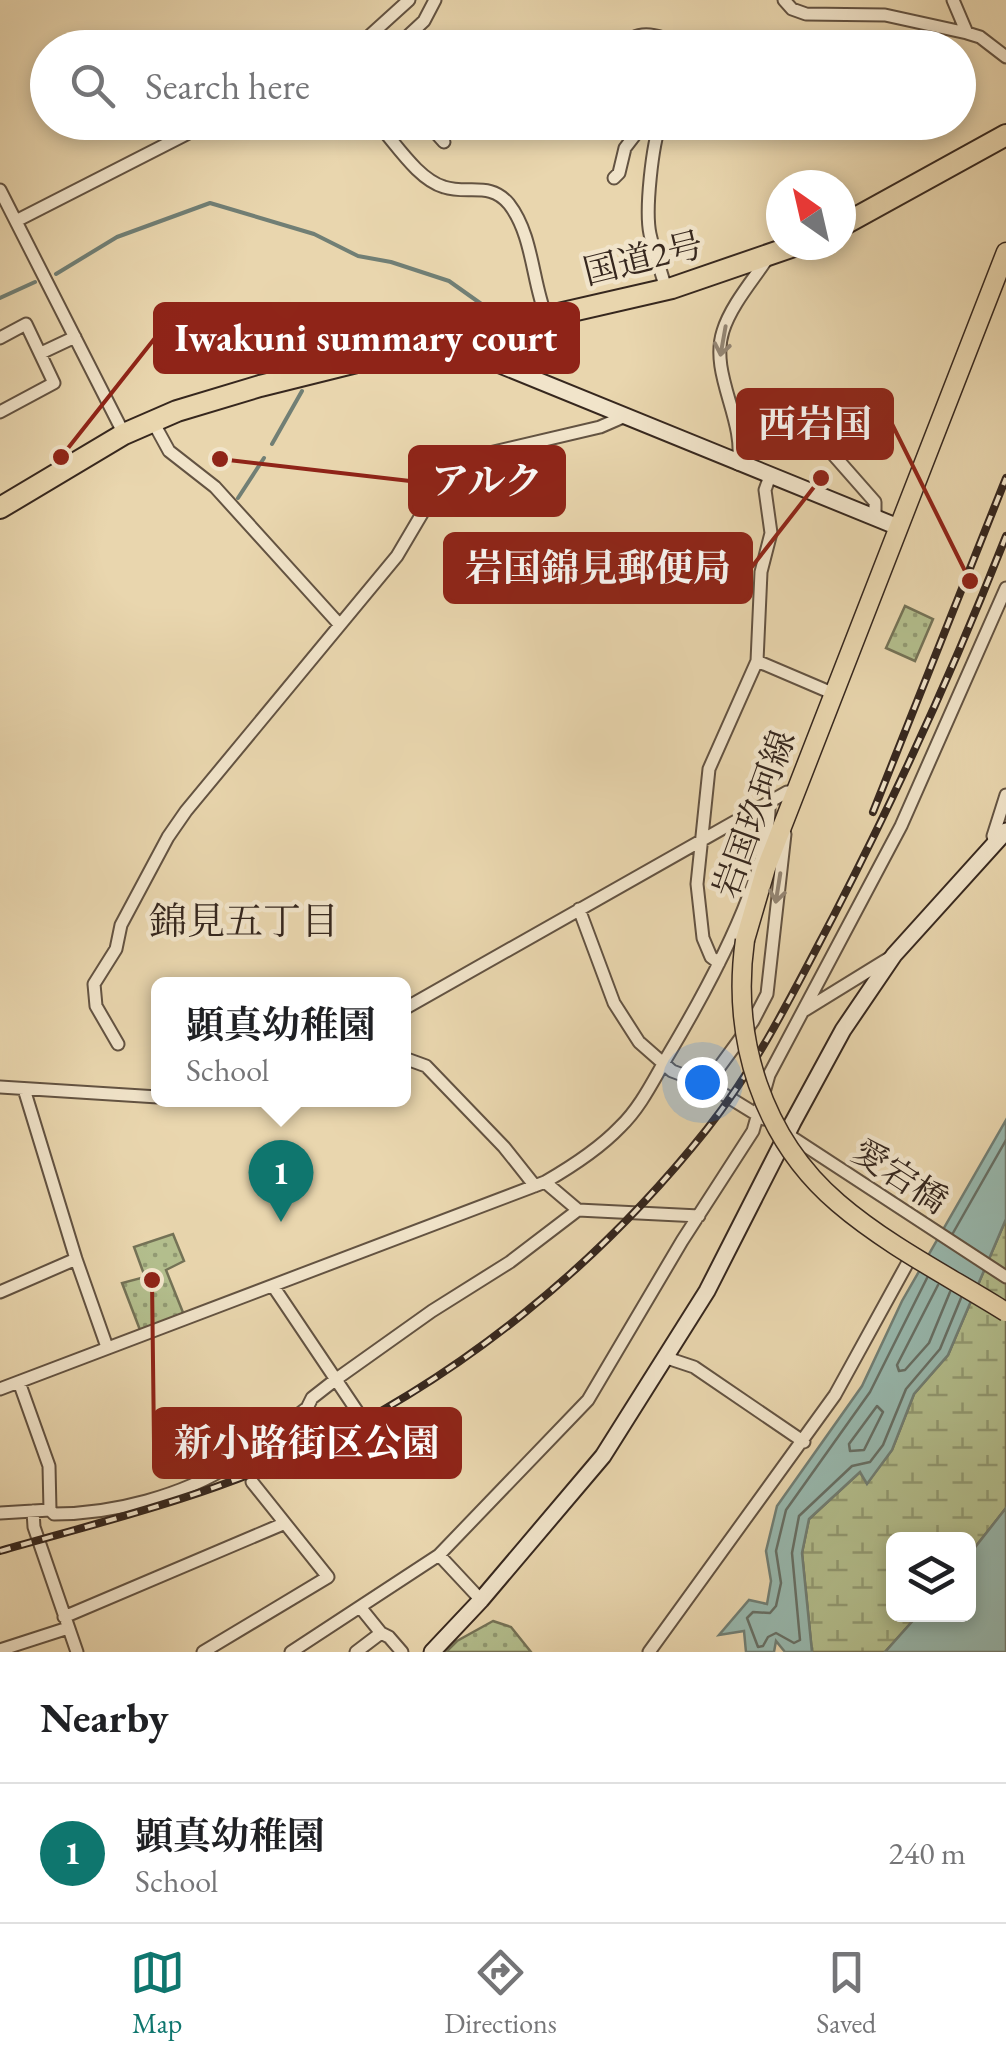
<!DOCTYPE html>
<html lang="en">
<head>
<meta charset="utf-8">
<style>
	body { margin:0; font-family:"EB Garamond","Noto Serif JP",serif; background:#f6f6f6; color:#202124 }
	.controls { position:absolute; right:30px; bottom:30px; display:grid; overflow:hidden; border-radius:15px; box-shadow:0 5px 15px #0003 }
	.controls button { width:90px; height:90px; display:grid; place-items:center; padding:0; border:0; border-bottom:2px solid #e0e0e0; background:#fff; color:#202124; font:50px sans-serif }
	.compass { position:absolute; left:766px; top:170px; width:90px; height:90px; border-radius:50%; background:#fff; box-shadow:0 5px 15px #0003; rotate:326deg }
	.you { position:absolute; left:702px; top:1082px; width:35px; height:35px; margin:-25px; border:8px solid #fff; border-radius:50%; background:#1a73e8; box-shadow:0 0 0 15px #1a73e833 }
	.badge { display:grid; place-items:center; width:65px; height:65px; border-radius:50%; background:#0f766e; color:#fff; font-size:32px; font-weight:700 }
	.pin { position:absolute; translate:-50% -82px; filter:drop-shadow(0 2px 5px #0008) }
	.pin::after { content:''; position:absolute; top:52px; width:35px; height:30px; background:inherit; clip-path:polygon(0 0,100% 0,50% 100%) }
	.popup { position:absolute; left:151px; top:977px; width:260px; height:130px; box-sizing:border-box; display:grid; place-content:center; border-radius:15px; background:#fff; filter:drop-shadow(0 2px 8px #0005); font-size:32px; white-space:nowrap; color:#757577 }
	.popup b { font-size:38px; color:#202124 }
	.popup::after { content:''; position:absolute; left:50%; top:100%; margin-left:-20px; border:20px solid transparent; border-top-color:#fff }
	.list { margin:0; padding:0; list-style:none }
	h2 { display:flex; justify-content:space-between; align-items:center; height:130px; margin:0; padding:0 40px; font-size:42px }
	h2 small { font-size:32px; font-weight:400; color:#757577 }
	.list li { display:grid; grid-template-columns:65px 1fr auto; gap:30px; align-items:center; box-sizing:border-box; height:140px; padding:0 40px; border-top:2px solid #e0e0e0 }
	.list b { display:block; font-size:38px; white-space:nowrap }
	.list p { margin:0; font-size:32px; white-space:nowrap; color:#757577 }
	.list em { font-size:32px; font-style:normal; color:#757577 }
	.icon { flex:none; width:55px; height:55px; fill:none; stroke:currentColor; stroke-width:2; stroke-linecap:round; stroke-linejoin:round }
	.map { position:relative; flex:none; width:1006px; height:1652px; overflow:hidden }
	.search { position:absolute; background:#fff; box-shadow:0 5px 15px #0003; left:30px; right:30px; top:30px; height:110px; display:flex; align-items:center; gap:25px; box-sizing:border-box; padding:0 35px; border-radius:55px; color:#757577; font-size:38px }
	.sheet { height:270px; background:#fff }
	nav { display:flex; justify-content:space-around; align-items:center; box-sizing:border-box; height:140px; border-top:2px solid #e0e0e0; background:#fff; font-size:28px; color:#757577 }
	nav a { display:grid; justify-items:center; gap:5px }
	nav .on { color:#0f766e }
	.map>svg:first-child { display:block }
</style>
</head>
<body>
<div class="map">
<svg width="1006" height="1652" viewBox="0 0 1006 1652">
	<defs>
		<pattern id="wetland-marsh" width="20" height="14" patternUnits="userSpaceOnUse" patternTransform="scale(2.5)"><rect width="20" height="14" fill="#b3be8d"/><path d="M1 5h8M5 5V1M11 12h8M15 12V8" fill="none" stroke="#929a73"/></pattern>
		<pattern id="park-dots" width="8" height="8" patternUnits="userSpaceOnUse" patternTransform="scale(2.5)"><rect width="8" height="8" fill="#b3be8d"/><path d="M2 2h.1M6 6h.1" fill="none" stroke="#929a73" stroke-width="1.8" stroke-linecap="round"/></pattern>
	</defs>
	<rect width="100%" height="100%" fill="#e9d6ae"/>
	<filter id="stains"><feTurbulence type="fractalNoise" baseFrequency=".002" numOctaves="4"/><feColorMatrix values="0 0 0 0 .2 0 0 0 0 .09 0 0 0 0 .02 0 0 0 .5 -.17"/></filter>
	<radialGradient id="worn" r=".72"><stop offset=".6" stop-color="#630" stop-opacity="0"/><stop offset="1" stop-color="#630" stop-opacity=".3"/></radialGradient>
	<path fill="url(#wetland-marsh)" stroke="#747256" stroke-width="2.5" d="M1006,1219V1508L969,1555L968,1540H894V1614L918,1615L885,1652H812L802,1553L809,1519L860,1472L867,1483L892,1450L914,1394L948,1355Z"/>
	<path fill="url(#park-dots)" stroke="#747256" stroke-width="2.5" d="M905,606L933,619L915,661L886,648Z
		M173,1234L184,1261L166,1270L184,1315L140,1330L122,1283L145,1277L134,1247Z
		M493,1621L511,1627L531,1652H446L457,1641Z"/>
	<path fill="#98b9af" stroke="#717f75" stroke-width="2.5" d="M1006,1120V1219L948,1355L914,1394L892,1450L867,1484L860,1472L809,1519L802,1553L812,1652H785L776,1641L774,1652H746L744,1631L719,1635L749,1600L767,1604L771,1581L766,1551L777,1506L862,1386L902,1301Z
		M1006,1508V1652H885L918,1615L968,1614L969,1555Z"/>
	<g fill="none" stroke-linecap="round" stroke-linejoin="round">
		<path stroke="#677066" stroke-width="2.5" d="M953,1233L1006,1140
			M927,1278L870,1392L786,1510L776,1551L781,1583L776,1606L770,1613L753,1612L747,1618L758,1647L763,1646L768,1637L776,1633L794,1643L800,1640L792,1553L799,1516L852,1466L870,1462L883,1445L906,1389L940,1349L961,1298
			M938,1285L897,1365L899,1371L905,1370L929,1343L950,1292
			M877,1406L883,1412L864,1450L850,1451L849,1444Z"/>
		<path stroke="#717f75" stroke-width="4" d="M56,274L117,237L210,203L314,234L358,256L391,262L449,281L487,308L502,311
			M0,298L35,282
			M272,444L302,391
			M238,498L264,458"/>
		<g stroke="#635342" stroke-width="15">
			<path id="street" d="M784,0L792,9L806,14L885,15L967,33L980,37L1006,57
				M953,0L967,33
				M356,48L409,0
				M395,48L424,21L435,0
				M622,48C638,25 664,36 684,48
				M376,122C395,142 417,179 444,187C468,195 490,181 509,204C533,235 532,281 546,316
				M426,122L444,142
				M661,122C652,144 645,211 650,234C654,252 661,271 666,289
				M786,122L796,130
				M614,178L619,173L625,148L645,122
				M0,190L124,434
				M16,221L210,122
				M0,338L26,324L54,383L0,412
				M41,353L75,337
				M152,420L169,451L215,487L339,624
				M737,428L802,424L809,427L875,502V518
				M738,464C746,420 709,374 723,331C731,305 754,279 769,256
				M757,661L832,693
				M995,843L993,836L1006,795
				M579,909L614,1003L639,1042L672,1071L707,1084L764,1119
				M719,963L711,957L703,938L697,884L709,769L757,661L761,572L771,533L765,490L770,476
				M404,1009L787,792H795
				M805,1010L891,957
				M118,1044L96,1006L94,984L116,949L121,925L168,837L186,811L397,556L446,473L468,458L600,427L623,417
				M404,1058L426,1066L504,1147L535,1186
				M707,1084L753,1021L767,994L785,834
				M0,1087L158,1097
				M24,1089L76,1259L107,1347
				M784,1132L1006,1277
				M545,1182L578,1210L699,1216
				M273,1286L396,1469
				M0,1292L76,1259
				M667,1358L694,1367L804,1442
				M19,1382L49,1466L50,1510
				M0,1389L545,1182C571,1167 599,1149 620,1127C640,1108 653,1081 667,1057C704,995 772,874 769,802
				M33,1511L34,1527L77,1652
				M0,1513L50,1510L54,1514C113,1514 182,1496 232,1464C258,1448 282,1427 307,1408L312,1398L335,1380L432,1311L510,1262L578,1210
				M439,1555L481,1600
				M64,1617L283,1524
				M381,1633L389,1637L402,1652
				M0,1650L68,1628
				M203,1652L328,1577L252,1482
				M291,1652L439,1555L588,1400L682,1241L753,1131L769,1075L901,826L1006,588
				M356,1652L381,1633L360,1607
				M649,1652L835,1395L907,1264"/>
		</g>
		<g stroke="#36271e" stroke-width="19">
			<path id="secondary" d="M441,341L898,527
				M432,1652L481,1600L603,1456L707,1291L793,1122L843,1030L894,955L1006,831"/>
		</g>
		<g stroke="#36271e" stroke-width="21">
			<path id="primary" d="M745,940L766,868L1006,252"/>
		</g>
		<g stroke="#36271e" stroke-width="24">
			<path id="highway" d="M841,226L1006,135
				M0,508L124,434L177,411L260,386L441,341L672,288L797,245"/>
		</g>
		<use href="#street" stroke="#f1e4ca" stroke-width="11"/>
		<use href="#secondary" stroke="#f1e4ca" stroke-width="15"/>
		<use href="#primary" stroke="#e9d6ae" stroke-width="18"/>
		<use href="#highway" stroke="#e9d6ae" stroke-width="20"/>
		<g stroke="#36271e" stroke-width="8">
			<path id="rail" d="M873,812L1006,478
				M0,1551C101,1522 206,1497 302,1452C459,1379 599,1265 707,1129C759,1063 795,989 834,915C898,791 955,666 1006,536"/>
		</g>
		<use href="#rail" stroke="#f1e4ca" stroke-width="4" stroke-dasharray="11" stroke-linecap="butt"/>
		<g stroke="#36271e" stroke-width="21" stroke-linecap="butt">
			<path id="primary-bridge" d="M745,940C731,1038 762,1138 838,1203C888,1246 950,1277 1006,1312"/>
		</g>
		<use href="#primary-bridge" stroke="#e9d6ae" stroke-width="18"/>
	</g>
	<defs><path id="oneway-shaft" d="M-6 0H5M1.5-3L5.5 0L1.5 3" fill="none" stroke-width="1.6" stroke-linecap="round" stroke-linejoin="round" transform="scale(2.5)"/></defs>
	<g stroke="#948674">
		<use href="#oneway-shaft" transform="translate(723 341) rotate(100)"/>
		<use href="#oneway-shaft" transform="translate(778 888) rotate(99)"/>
	</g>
	<g text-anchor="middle" stroke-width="9" stroke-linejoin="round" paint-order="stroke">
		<g font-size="35" fill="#36271e" stroke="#f1e4ca">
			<text transform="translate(643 258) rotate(-14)" y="12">国道2号</text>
			<text transform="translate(754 814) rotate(-70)" y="12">岩国玖珂線</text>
			<text transform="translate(900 1176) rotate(33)" y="12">愛宕橋</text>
		</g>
		<g font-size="38" fill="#36271e" stroke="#f1e4ca">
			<text x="244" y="934">錦見五丁目</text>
		</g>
	</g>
	<path fill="none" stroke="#8f2418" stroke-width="4" d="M61 457L155 338M970 581L892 424M220 459L410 481M821 478L751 568M152 1280L154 1443"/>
	<g fill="#8f2418" stroke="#f1e4ca" stroke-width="4">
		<circle cx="61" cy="457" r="10"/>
		<circle cx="970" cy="581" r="10"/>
		<circle cx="220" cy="459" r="10"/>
		<circle cx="821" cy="478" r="10"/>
		<circle cx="152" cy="1280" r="10"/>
	</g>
	<g fill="#8f2418" stroke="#8f2418" stroke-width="4">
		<rect x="155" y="304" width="423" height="68" rx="10"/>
		<rect x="738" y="390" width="154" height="68" rx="10"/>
		<rect x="410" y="447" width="154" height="68" rx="10"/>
		<rect x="445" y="534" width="306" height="68" rx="10"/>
		<rect x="154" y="1409" width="306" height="68" rx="10"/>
	</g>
	<g font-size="38" text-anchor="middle" font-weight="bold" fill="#fff">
		<text x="366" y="351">Iwakuni summary court</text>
		<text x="815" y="437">西岩国</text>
		<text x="487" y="494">アルク</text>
		<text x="598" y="581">岩国錦見郵便局</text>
		<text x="307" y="1456">新小路街区公園</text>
	</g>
	<rect width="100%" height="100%" filter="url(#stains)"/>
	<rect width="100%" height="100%" fill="url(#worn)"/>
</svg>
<div class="controls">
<button><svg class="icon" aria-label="layers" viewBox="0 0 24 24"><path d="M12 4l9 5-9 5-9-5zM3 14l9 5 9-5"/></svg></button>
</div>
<svg class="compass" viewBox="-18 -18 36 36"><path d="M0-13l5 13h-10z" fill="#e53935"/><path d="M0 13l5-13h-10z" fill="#757577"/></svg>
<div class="you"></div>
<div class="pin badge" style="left:281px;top:1222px">1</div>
<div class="popup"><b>顕真幼稚園</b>School</div>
<div class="search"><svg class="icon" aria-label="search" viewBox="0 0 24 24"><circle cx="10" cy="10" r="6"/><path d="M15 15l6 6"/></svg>Search here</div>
</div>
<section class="sheet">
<h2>Nearby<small></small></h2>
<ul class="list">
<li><span class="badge">1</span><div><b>顕真幼稚園</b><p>School</p></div><em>240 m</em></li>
</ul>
</section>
<nav>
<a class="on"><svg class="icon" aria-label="map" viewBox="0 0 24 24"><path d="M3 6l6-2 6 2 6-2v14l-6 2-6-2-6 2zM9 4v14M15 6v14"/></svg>Map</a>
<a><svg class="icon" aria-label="directions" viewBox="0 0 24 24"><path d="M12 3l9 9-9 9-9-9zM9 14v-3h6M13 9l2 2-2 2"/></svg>Directions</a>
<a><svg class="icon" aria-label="saved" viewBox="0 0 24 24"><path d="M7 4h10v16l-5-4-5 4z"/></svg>Saved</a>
</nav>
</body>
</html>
